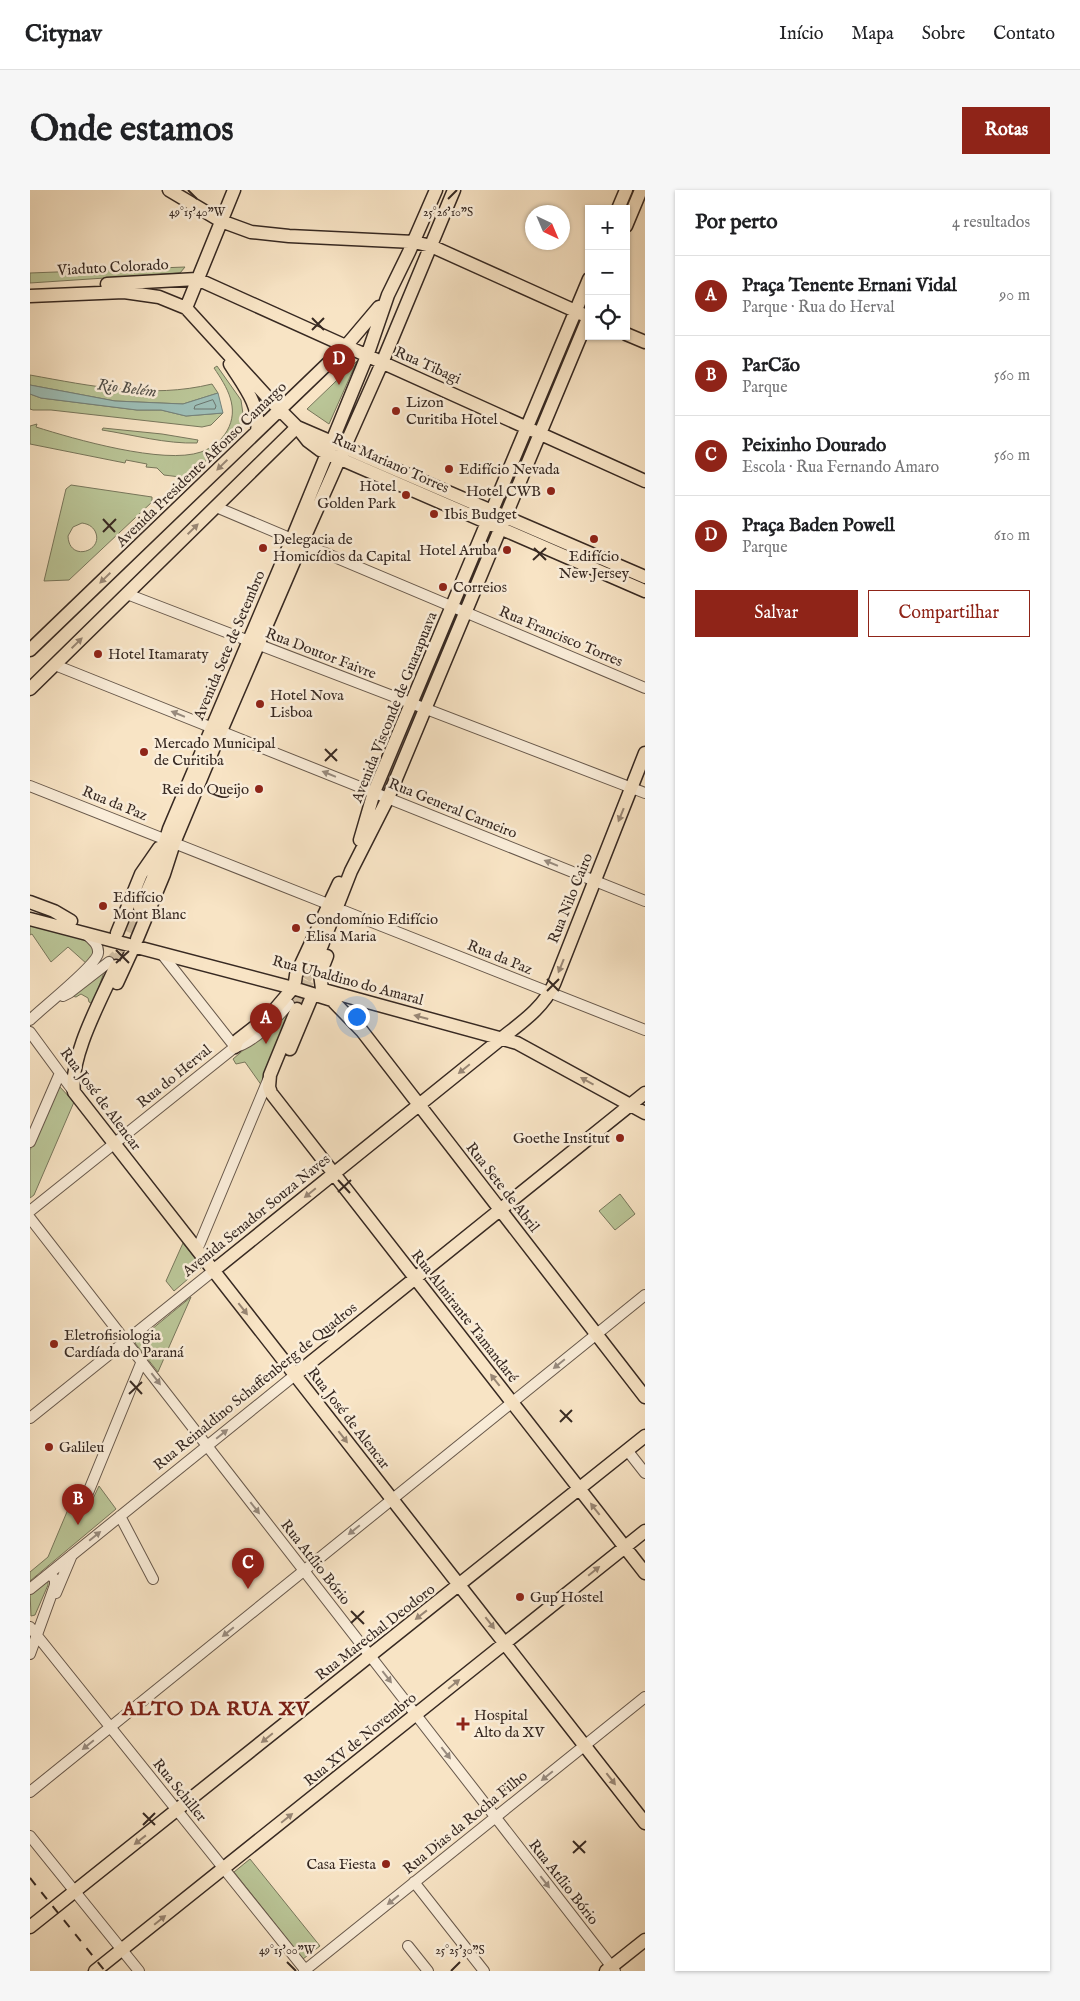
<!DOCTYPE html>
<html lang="pt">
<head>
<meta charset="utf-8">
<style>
	body { margin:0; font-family:"IM FELL English",serif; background:#f6f6f6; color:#202124 }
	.controls { position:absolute; right:15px; top:15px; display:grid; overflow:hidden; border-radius:0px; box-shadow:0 1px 4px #0004 }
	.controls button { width:45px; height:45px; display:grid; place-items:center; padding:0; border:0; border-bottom:1px solid #e0e0e0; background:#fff; color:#202124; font:25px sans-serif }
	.compass { position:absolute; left:495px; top:15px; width:45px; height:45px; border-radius:50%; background:#fff; box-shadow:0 1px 4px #0004; rotate:136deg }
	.you { position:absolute; left:326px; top:826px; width:18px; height:18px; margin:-12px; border:4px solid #fff; border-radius:50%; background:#1a73e8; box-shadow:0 0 0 8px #1a73e833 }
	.badge { display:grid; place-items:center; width:32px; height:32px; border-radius:50%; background:#8f2418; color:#fff; font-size:16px; font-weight:700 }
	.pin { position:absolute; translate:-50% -41px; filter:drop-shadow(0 1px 2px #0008) }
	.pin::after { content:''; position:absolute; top:26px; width:18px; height:15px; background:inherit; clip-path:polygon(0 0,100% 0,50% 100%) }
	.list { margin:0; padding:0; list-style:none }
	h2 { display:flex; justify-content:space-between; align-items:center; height:65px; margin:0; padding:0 20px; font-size:21px }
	h2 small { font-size:16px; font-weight:400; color:#757577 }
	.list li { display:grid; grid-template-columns:32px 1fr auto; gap:15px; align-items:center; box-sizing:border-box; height:80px; padding:0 20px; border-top:1px solid #e0e0e0 }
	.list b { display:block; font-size:19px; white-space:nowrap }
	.list p { margin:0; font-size:16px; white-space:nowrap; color:#757577 }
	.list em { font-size:16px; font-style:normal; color:#757577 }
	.actions { display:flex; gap:10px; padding:15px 20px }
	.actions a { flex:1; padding:11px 0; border:1px solid #8f2418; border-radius:0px; text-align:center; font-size:18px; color:#8f2418 }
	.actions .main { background:#8f2418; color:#fff }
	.icon { flex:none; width:28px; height:28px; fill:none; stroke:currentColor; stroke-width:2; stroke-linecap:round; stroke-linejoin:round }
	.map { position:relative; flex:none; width:615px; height:1781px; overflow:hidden; border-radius:0px }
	header { display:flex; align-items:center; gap:30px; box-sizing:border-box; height:70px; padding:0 25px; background:#fff; border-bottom:1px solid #e0e0e0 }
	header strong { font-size:24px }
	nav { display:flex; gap:28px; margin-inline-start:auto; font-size:18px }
	.intro { display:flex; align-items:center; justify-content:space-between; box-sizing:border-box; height:120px; padding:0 30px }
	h1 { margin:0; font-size:35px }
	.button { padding:12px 22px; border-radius:0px; background:#8f2418; color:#fff; font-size:18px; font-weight:700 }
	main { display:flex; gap:30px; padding:0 30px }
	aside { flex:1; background:#fff; border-radius:0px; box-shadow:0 1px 4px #0004 }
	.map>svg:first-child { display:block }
</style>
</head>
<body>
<header>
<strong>Citynav</strong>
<nav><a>Início</a><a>Mapa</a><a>Sobre</a><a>Contato</a></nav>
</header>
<div class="intro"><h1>Onde estamos</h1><a class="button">Rotas</a></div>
<main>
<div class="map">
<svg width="615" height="1781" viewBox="0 0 615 1781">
	<rect width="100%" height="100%" fill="#f8e4c5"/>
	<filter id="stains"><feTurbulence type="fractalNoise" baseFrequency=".004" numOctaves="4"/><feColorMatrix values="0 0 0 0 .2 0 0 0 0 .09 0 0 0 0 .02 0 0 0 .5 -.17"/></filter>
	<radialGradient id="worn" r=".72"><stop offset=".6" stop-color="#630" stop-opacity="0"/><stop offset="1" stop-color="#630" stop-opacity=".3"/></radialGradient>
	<path fill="#bac597" stroke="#78775c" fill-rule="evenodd" d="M155,77L150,83L0,93V83Z
		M327,171L299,234L277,219Z
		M187,176L211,210L213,224L211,237L158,288L134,285L127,278L116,277L117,274L96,270L95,273L0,254V236L7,234L6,237C44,249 134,275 171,262C182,258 191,251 197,241C210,218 197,197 184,178Z
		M0,185C61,196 121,209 182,194L188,203L153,214L85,211L0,195Z
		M0,204L11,208L107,220H131L156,226L193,223L181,235L172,237L21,220H3L0,219Z
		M73,238L132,244L168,250L167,253C136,254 104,245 72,240Z
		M41,295L122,307V312L39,390L14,391L36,299ZM52,333C58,334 62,336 65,341C75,361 39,373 38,346L43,337Z
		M0,732L54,748L63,758L64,764L57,774L38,757L21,772L2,744L0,745Z
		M74,782L63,814L59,812L58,808L51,804L46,807L42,806Z
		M264,817L232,896L215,872L206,874L203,869Z
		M29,896L44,912L4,1005L0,1008V960Z
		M590,1004L605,1024L585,1040L569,1021Z
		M153,1053L172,1077L144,1101L136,1091Z
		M161,1107L128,1182L105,1153Z
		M69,1296L86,1319L0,1391V1382L18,1367L39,1317H59Z
		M18,1391V1395L5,1425L1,1426L0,1402Z
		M220,1669L290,1756L273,1769L204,1682Z"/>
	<path fill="#9dbeb6" stroke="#74827b" d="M0,195L85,211L153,214L188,203L193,223L156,226L131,220H107L11,208L0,204Z"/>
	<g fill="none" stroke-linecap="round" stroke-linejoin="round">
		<path stroke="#6a746c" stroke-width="1" d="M183,210L186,216L185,219H164L165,216Z"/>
		<path stroke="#d1bfa4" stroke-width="10" stroke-dasharray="10 5" stroke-linecap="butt" d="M79,772L94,757
			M259,814L281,782"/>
		<path stroke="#d1bfa4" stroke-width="12" stroke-dasharray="12 6" stroke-linecap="butt" d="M86,776L106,730
			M267,819L283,778"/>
		<g stroke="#67584b" stroke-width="12">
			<path id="minor" d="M186,317L615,498
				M97,404L615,603
				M25,475L615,711
				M0,596L298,714
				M314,721L615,840
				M131,763L205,857
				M33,806L39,803L79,772
				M0,830C11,819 67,775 68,763C69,754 61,749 56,744
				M0,842L44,902
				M0,952L30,883
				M0,1021L205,857C222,854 247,828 259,814
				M0,1028L585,1781
				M167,1060L238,890
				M0,1228L183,1081
				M597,1260L615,1283
				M55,1310L112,1171
				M90,1326L123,1389
				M0,1399L265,1185
				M26,1403L42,1365
				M0,1437L276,1781
				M0,1464L25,1395V1389L19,1384
				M0,1602L615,1105
				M0,1646L109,1781
				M384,1692L454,1781
				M378,1756L398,1781
				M274,1781L615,1507"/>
		</g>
		<g stroke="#372922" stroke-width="15">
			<path id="major" d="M139,0L191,31L221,42L259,46L384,52L401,56L552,124
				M588,19L596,0
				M596,36L611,0
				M77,94L167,89L615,291
				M0,106L94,102L129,107L156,118L240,210L267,237L278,251L290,260L615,401
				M156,118L204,0
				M596,144L615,152
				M200,174C213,195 231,216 227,241
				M267,237L615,387
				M0,460L316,156L349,117
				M0,499L267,237
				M330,650L344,602L559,89
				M0,712L24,721L41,731
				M110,718L126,681L139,639L262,349L337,166L358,105L379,62L406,0
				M0,729L263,798L302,810L332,841L615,1207
				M87,743L111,684L129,658
				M107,749L134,684L144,653L185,555L272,353L352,173L424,0
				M86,776C71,810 39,867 44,902L615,1633
				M283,778L321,681L358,608L559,126
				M265,792L266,785L309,693
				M87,793L104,756
				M292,799L290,784L297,766
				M294,800L487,853L615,923
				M267,819L240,885L239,897L241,903L615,1383
				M205,857L208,850L240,825L263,798
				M260,859L283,804
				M183,1081L472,848C492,832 513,818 524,794L615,563
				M265,1185L615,903
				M0,1737L615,1246
				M65,1781L615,1341
				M576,1781L615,1750"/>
		</g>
		<use href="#minor" stroke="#faedd9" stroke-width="10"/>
		<use href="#major" stroke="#f8e4c5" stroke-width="12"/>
		<path stroke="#372922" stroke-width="2" stroke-dasharray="9 9" stroke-linecap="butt" d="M0,1688L75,1781"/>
	</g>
	<defs><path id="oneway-solid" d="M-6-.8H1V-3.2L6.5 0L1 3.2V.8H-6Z" transform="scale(1.25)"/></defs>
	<g fill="#988674">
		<use href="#oneway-solid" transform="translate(192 275) rotate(136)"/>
		<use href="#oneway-solid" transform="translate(163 339) rotate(-44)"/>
		<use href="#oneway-solid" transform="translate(75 388) rotate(136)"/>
		<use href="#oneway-solid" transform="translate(47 453) rotate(-44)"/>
		<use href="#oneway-solid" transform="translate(591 625) rotate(112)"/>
		<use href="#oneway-solid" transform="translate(531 776) rotate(112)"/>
		<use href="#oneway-solid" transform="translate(391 827) rotate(-165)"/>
		<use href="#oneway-solid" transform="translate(434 879) rotate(141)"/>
		<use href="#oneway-solid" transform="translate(557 891) rotate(-151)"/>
		<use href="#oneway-solid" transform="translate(280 1003) rotate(141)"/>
		<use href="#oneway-solid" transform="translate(213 1119) rotate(52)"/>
		<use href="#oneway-solid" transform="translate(465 1190) rotate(-128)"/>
		<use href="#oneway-solid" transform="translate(313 1247) rotate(52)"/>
		<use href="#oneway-solid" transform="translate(565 1319) rotate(-128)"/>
		<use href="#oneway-solid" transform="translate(564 1381) rotate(-39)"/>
		<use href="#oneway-solid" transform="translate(391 1425) rotate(142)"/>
		<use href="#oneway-solid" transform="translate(460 1433) rotate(52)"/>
		<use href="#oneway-solid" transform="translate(424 1494) rotate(-39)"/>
		<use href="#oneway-solid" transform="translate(237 1548) rotate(141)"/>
		<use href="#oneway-solid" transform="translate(581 1589) rotate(52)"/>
		<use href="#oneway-solid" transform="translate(257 1628) rotate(-39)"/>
		<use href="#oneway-solid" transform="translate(110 1650) rotate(142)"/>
		<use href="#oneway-solid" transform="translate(130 1730) rotate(-39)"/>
	</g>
	<g fill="#988b7e">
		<use href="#oneway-solid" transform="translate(148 524) rotate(-158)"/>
		<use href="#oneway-solid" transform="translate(299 584) rotate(-158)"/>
		<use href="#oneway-solid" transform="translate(521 673) rotate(-158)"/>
		<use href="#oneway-solid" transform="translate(529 1174) rotate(141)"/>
		<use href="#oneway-solid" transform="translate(126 1189) rotate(52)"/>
		<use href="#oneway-solid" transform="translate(192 1244) rotate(-39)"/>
		<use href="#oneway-solid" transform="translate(225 1318) rotate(52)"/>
		<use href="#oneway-solid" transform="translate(324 1340) rotate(141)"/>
		<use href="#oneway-solid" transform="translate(65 1346) rotate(-39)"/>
		<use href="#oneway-solid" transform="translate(198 1442) rotate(141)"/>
		<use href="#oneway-solid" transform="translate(357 1487) rotate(52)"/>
		<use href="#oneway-solid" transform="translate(58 1555) rotate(141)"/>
		<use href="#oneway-solid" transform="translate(416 1563) rotate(52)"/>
		<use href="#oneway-solid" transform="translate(517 1586) rotate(141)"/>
		<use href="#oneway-solid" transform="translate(515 1692) rotate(52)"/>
		<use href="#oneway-solid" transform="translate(363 1710) rotate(141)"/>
	</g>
	<path fill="none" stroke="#372922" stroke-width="2" d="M158,0L167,9M418,9L427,0M282,128L294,140M282,140L294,128M73,329L85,342M73,342L86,329M504,358L516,370M503,370L516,358M295,559L307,571M295,571L307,559M86,760L99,773M86,773L99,761M517,789L529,801M517,801L529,789M308,990L320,1003M308,1002L321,990M100,1191L112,1204M99,1204L112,1192M530,1220L542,1232M530,1232L542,1220M321,1421L334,1434M321,1433L334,1421M113,1623L125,1635M113,1635L125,1623M543,1651L555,1663M543,1663L556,1651M257,1772L266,1781M421,1781L430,1772"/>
	<g fill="#8f2418" stroke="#faedd9" stroke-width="2">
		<circle cx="366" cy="221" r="5"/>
		<circle cx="419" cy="279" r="5"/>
		<circle cx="521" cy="301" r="5"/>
		<circle cx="376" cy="305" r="5"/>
		<circle cx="404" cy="324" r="5"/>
		<circle cx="564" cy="349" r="5"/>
		<circle cx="233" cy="358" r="5"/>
		<circle cx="477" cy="360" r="5"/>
		<circle cx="413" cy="397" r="5"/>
		<circle cx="68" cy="464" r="5"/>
		<circle cx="230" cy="514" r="5"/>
		<circle cx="114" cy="562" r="5"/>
		<circle cx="229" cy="599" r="5"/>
		<circle cx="73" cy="716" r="5"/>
		<circle cx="266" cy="738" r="5"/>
		<circle cx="590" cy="948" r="5"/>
		<circle cx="24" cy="1154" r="5"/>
		<circle cx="19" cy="1257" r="5"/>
		<circle cx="490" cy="1407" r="5"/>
		<path d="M430.5 1526.5h5v5h5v5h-5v5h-5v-5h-5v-5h5z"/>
		<circle cx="356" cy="1674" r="5"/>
	</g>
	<g text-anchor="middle" stroke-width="5" stroke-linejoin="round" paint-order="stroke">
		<g font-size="15" fill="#372922" stroke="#faedd9">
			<text transform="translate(83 77) rotate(-3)" y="5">Viaduto Colorado</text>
			<text transform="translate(398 175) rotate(24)" y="5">Rua Tibagi</text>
			<text transform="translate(361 273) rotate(24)" y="5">Rua Mariano Torres</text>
			<text transform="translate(171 274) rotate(-44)" y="5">Avenida Presidente Affonso Camargo</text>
			<text transform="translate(531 446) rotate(23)" y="5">Rua Francisco Torres</text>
			<text transform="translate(199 455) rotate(-67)" y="5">Avenida Sete de Setembro</text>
			<text transform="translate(291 463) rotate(21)" y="5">Rua Doutor Faivre</text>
			<text transform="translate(364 517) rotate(-68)" y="5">Avenida Visconde de Guarapuava</text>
			<text transform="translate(85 613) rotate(22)" y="5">Rua da Paz</text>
			<text transform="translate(423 618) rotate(22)" y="5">Rua General Carneiro</text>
			<text transform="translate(540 708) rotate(-68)" y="5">Rua Nilo Cairo</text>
			<text transform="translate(470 767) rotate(22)" y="5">Rua da Paz</text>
			<text transform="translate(318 790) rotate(15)" y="5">Rua Ubaldino do Amaral</text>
			<text transform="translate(144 886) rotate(-39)" y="5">Rua do Herval</text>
			<text transform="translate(71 909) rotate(53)" y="5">Rua José de Alencar</text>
			<text transform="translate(473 997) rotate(52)" y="5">Rua Sete de Abril</text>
			<text transform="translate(226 1025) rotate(-39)" y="5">Avenida Senador Souza Naves</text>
			<text transform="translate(435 1126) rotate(52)" y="5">Rua Almirante Tamandaré</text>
			<text transform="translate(225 1196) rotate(-39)" y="5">Rua Reinaldino Schaffenberg de Quadros</text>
			<text transform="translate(319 1228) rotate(52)" y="5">Rua José de Alencar</text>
			<text transform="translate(286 1372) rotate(52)" y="5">Rua Atílio Bório</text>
			<text transform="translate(345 1442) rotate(-38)" y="5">Rua Marechal Deodoro</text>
			<text transform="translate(330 1549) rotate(-39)" y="5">Rua XV de Novembro</text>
			<text transform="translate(150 1600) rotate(51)" y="5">Rua Schiller</text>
			<text transform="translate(435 1632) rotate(-39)" y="5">Rua Dias da Rocha Filho</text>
			<text transform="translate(534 1692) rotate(52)" y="5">Rua Atílio Bório</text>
		</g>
		<g font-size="15" fill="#372922" stroke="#faedd9" text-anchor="start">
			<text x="376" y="217">Lizon<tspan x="376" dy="17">Curitiba Hotel</tspan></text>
			<text x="429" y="284">Edifício Nevada</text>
			<text x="366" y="301" text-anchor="end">Hotel<tspan x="366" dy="17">Golden Park</tspan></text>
			<text x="511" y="306" text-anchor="end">Hotel CWB</text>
			<text x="414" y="329">Ibis Budget</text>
			<text x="243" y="354">Delegacia de<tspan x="243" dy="17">Homicídios da Capital</tspan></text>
			<text x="467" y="365" text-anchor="end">Hotel Aruba</text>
			<text x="564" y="371" text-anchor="middle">Edifício<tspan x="564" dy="17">New Jersey</tspan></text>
			<text x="423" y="402">Correios</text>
			<text x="78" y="469">Hotel Itamaraty</text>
			<text x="240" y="510">Hotel Nova<tspan x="240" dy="17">Lisboa</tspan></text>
			<text x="124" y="558">Mercado Municipal<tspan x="124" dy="17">de Curitiba</tspan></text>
			<text x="219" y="604" text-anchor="end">Rei do Queijo</text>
			<text x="83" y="712">Edifício<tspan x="83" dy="17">Mont Blanc</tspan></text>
			<text x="276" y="734">Condomínio Edifício<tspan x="276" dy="17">Elisa Maria</tspan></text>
			<text x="580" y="953" text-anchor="end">Goethe Institut</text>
			<text x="34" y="1150">Eletrofisiologia<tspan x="34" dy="17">Cardíada do Paraná</tspan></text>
			<text x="29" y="1262">Galileu</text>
			<text x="500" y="1412">Gup Hostel</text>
			<text x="444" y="1530">Hospital<tspan x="444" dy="17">Alto da XV</tspan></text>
			<text x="346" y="1679" text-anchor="end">Casa Fiesta</text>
		</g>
		<g font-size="16" font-style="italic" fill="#504e47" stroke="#faedd9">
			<text transform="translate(97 197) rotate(7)" y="6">Rio Belém</text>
		</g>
		<g font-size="20" font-weight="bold" letter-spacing="1" fill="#7a1f14" stroke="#faedd9">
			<text x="186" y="1525">ALTO DA RUA XV</text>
		</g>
	</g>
	<g font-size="12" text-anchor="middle" fill="#372922" stroke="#faedd9" stroke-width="5" stroke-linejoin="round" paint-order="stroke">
		<text x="418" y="26">25°26'10"S</text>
		<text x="167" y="26">49°15'40"W</text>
		<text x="257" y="1764">49°15'00"W</text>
		<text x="430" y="1764">25°25'30"S</text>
	</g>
	<rect width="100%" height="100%" filter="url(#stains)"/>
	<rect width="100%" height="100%" fill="url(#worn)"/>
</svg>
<div class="controls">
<button>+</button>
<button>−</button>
<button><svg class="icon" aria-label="locate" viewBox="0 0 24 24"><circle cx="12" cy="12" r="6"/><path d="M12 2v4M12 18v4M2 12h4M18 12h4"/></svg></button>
</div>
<svg class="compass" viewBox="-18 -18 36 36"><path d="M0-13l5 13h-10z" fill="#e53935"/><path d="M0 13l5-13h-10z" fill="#757577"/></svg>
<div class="you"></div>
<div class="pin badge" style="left:236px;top:854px">A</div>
<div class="pin badge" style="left:48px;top:1335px">B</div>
<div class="pin badge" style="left:218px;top:1399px">C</div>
<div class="pin badge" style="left:309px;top:195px">D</div>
</div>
<aside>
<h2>Por perto<small>4 resultados</small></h2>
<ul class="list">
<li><span class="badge">A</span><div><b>Praça Tenente Ernani Vidal</b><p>Parque · Rua do Herval</p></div><em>90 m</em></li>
<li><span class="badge">B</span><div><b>ParCão</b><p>Parque</p></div><em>560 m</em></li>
<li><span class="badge">C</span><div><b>Peixinho Dourado</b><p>Escola · Rua Fernando Amaro</p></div><em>560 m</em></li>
<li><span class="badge">D</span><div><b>Praça Baden Powell</b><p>Parque</p></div><em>610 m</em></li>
</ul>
<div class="actions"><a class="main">Salvar</a><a>Compartilhar</a></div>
</aside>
</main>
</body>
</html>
